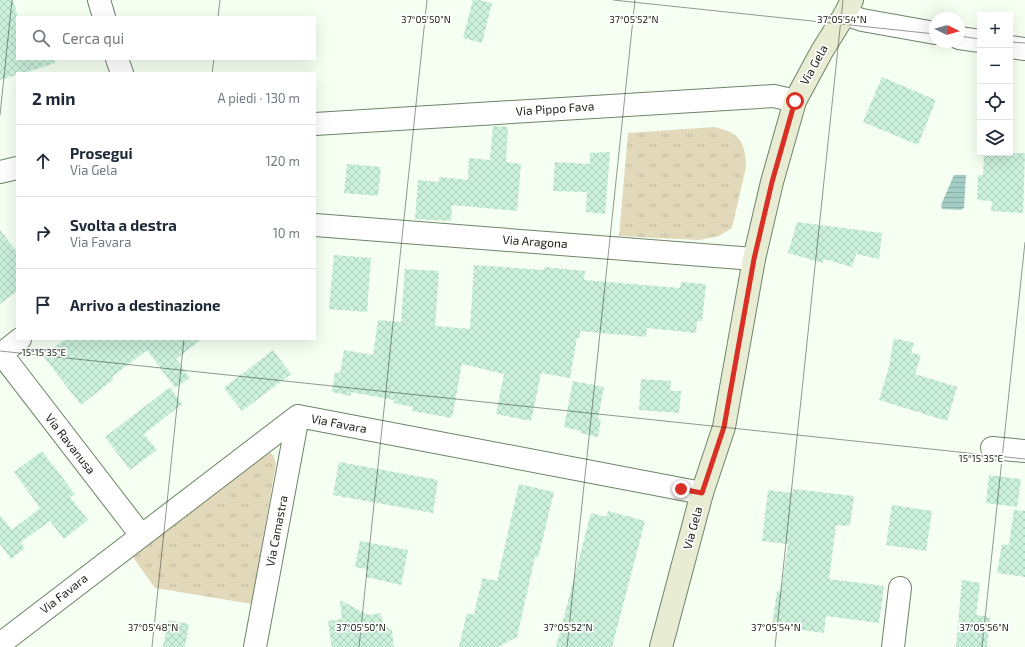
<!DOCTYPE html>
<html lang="it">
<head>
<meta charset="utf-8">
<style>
	body { margin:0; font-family:"Exo 2",sans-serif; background:#f2f2f3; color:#1f2937 }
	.controls { position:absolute; right:12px; top:12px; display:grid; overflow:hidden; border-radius:0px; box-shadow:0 4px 16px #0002 }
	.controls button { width:36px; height:36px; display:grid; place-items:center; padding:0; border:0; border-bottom:1px solid #e0e1e3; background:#fff; color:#1f2937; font:20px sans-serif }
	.compass { position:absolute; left:929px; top:12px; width:36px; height:36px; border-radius:50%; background:#fff; box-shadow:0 4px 16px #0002; rotate:96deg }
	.stop { position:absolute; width:12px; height:12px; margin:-9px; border:3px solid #d93025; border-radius:50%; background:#fff }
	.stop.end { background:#d93025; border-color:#fff; box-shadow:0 1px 4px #0008 }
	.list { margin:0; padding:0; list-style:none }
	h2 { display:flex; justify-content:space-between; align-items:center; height:52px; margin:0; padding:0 16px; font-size:17px }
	h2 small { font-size:13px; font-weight:400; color:#747a83 }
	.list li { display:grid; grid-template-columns:26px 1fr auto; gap:12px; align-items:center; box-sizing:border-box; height:72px; padding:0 16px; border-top:1px solid #e0e1e3 }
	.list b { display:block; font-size:15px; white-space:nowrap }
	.list p { margin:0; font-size:13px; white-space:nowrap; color:#747a83 }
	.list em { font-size:13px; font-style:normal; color:#747a83 }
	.icon { flex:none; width:22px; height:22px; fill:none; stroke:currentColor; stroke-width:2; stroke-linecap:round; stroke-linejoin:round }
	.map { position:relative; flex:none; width:1025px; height:647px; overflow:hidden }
	.search { position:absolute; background:#fff; box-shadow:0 4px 16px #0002; left:16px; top:16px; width:300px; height:44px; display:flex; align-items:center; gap:10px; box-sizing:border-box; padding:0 14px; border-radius:0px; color:#747a83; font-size:15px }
	.panel { position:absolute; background:#fff; box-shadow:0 4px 16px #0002; left:16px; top:72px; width:300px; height:268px; border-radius:0px }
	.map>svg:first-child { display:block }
</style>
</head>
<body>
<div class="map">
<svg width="1025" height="647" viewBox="0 0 1025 647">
	<defs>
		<pattern id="grass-tufts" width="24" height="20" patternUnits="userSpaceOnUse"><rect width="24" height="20" fill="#e2d9bb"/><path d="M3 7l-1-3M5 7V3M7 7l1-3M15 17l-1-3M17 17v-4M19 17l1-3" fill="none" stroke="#c1baa0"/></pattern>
		<pattern id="water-rules" width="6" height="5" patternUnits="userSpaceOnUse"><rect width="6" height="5" fill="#a3ccc5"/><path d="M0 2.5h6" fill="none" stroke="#8cafa8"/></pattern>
		<pattern id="building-cross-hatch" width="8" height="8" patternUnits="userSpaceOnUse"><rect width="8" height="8" fill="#cbf1dc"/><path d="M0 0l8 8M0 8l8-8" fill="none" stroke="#aecebc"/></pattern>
	</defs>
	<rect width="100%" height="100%" fill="#f5fff2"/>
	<path fill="url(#grass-tufts)" d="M714,127C739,132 746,142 746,167L732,228L719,236L699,240L619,236L628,133Z
		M269,452L273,455L276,463L252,604L155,588L132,556Z"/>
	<path fill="url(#water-rules)" d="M954,175H966L964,208L961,210L942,209L941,205Z"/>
	<path fill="url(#building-cross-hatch)" d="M0,0H13L17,14V59H55V63L24,73H17V75L0,80Z
		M473,0H479L492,3L482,43L463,38Z
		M882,77L936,100L918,145L863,122Z
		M493,126L508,127L506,162L521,164L517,211L452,205L451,221L415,219L418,180L439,182V177L468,180L469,158L490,160Z
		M610,152L605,214L586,212L587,192L553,191L555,162L590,164V153Z
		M984,153H1025L1023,213L991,211L992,201L977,200L978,175H983Z
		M347,164L381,167L378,196L344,193Z
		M797,222L882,233L879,259L856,254L852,267L824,259L823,263L788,253Z
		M0,230L17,252V291L0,304Z
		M334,255L371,258L367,312L329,309Z
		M474,265L544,270V267L585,271L584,280L680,288L681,282L706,284L702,321H697L696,333L647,328L646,337L580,331V338H577L570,378L541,373L531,421L496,414L504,374L462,364L452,418L412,411L413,407L394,403V400L351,392V396L332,392L335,372L340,373L344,350L373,355L378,320L401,322L405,269L439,271L435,326L470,329Z
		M894,338L914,343L911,353L921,355L915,374L957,387L947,421L879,400L889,367Z
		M65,339H202L176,359L190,378L175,388L147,350L112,377L114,379L81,405L43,356Z
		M273,350L291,374L242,411L224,388Z
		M641,379L671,381L670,391H681L679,413L639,410Z
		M573,381L604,387L598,419H601L598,437L580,433L581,431L564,427Z
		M170,387L182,404L144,434L157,450L130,470L105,437Z
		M42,451L75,494L70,497L88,520L64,539L50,521L21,542L25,548L11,559L0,544V515L12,530L40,508L14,472Z
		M339,462L438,480L433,513L333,495Z
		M989,475L1021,479L1017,507L986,503Z
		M519,484L554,492L538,558L535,557L517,637L498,647H459L467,613L474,615L477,601L480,600H477L483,578L497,581Z
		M793,489L854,496L850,526L836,525L829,579L884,586L879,623L826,616L824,633L772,626L777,591H781L788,544L762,541L768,490L792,493Z
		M892,505L932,511L926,551L886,545Z
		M1014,510L1025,511V577L997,573L1002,544L1009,545Z
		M608,511L645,521L612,647H556L591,513L606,517Z
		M360,541L408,550L401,585L366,577V569L355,567Z
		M962,580L980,583L976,615L990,617L987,647H956Z
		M340,600L368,615L381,613L383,624L392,631L394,647H332L328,621L342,619Z
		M168,620L189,624L185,647H163Z"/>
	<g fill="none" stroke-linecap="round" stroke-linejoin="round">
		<g stroke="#6e8468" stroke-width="24">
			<path id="street" d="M99,0L104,17
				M845,14L862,20L935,33
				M959,38L980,41
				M1010,47L1025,49
				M117,59L122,73
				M315,124L774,96L795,101
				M0,172L17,168
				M315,225L754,259
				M0,352L141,535
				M0,355L20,339
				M992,448L1025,451
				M0,644L298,416L702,493
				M255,647L298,416
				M893,647L900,588"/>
		</g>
		<g stroke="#6e8468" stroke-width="24">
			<path id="secondary" d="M661,647L702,493L724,427L754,259L772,182L795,101L822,51L845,14L852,0"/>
		</g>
		<use href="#street" stroke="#fff" stroke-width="22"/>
		<use href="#secondary" stroke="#e8ecd2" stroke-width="22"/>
	</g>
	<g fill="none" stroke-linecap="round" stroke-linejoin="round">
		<path stroke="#d93025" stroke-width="5" d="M681,489L702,493L724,427L754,259L772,182L795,101"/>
	</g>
	<path fill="none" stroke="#161e13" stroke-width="1" stroke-opacity="0.45" d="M613,0L935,34M218,17L220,0M959,36L980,39M1010,42L1025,43M212,73L214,59M0,115L12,0M0,351L1025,459M152,647L184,339M359,647L427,0M567,647L635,0M775,647L843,0M982,647L1025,242"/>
	<g text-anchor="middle" stroke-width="3.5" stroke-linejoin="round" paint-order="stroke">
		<g font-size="12" fill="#161e13" stroke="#fff">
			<text transform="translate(814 65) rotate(-61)" y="4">Via Gela</text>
			<text transform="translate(555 109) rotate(-4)" y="4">Via Pippo Fava</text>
			<text transform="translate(535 242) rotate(4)" y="4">Via Aragona</text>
			<text transform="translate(339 424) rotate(11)" y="4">Via Favara</text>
			<text transform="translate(70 444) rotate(52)" y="4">Via Ravanusa</text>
			<text transform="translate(693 528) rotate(-75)" y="4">Via Gela</text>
			<text transform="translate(277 531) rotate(-79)" y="4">Via Camastra</text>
			<text transform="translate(64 594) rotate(-38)" y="4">Via Favara</text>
		</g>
	</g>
	<g font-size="10" text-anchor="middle" fill="#161e13" stroke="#fff" stroke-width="3.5" stroke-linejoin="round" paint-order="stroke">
		<text x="426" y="23">37°05'50"N</text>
		<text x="634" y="23">37°05'52"N</text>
		<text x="842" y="23">37°05'54"N</text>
		<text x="44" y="356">15°15'35"E</text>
		<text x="981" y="462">15°15'35"E</text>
		<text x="153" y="631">37°05'48"N</text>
		<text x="361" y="631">37°05'50"N</text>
		<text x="568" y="631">37°05'52"N</text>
		<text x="776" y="631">37°05'54"N</text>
		<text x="984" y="631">37°05'56"N</text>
	</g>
</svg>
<div class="controls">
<button>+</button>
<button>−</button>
<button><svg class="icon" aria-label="locate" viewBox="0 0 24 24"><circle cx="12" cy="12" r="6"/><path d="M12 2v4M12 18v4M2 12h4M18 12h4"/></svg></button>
<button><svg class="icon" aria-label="layers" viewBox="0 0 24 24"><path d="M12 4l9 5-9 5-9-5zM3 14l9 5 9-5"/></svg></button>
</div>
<svg class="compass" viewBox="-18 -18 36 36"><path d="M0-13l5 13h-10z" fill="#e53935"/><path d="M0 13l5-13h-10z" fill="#747a83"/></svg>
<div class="stop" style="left:795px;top:101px"></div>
<div class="stop end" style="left:681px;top:489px"></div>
<div class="search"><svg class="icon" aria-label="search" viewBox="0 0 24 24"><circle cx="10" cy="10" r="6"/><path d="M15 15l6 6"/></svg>Cerca qui</div>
<section class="panel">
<h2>2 min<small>A piedi · 130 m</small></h2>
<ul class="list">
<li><svg class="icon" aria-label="ahead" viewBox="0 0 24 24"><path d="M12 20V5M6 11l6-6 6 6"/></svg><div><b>Prosegui</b><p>Via Gela</p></div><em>120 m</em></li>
<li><svg class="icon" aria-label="right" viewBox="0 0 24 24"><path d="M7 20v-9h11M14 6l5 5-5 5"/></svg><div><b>Svolta a destra</b><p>Via Favara</p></div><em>10 m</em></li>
<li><svg class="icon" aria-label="arrive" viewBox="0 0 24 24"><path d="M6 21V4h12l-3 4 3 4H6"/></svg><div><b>Arrivo a destinazione</b></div></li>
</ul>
</section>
</div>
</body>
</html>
